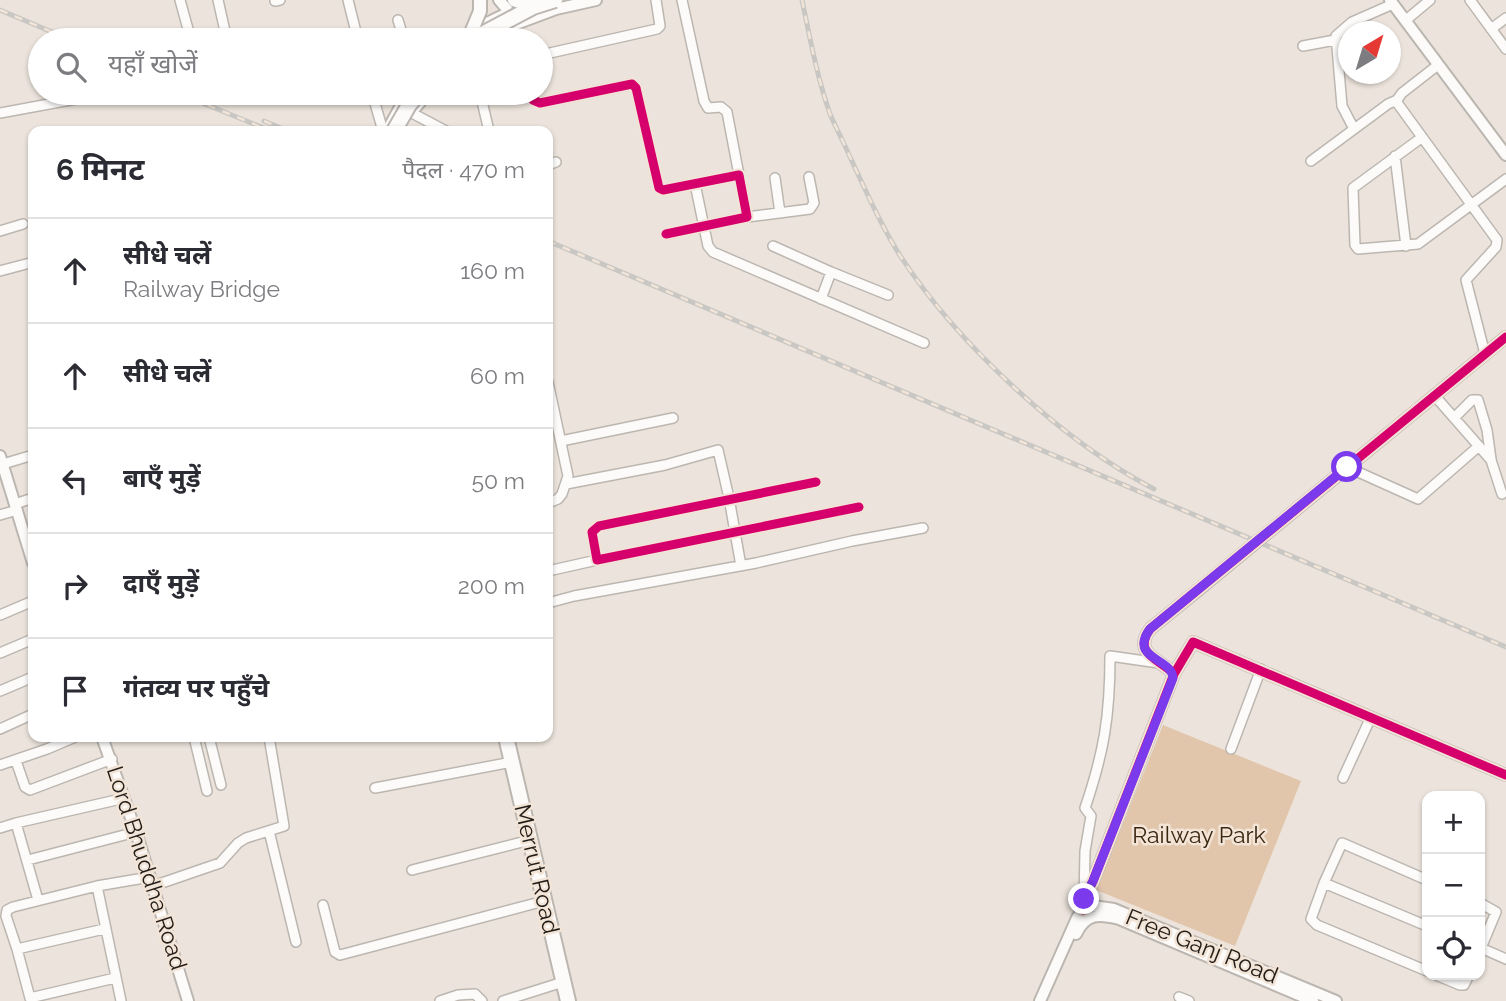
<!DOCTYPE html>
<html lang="hi">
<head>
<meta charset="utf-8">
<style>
	body { margin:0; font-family:Raleway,"Noto Sans Devanagari",sans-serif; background:#f7f7f7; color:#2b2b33 }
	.controls { position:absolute; right:21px; bottom:21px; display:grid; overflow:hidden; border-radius:14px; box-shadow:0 2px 5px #0004 }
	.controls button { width:63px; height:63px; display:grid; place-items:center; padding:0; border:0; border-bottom:2px solid #e1e1e2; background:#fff; color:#2b2b33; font:35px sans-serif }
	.compass { position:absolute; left:1338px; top:21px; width:63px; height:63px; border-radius:50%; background:#fff; box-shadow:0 2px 5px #0004; rotate:38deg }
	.stop { position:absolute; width:21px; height:21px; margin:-16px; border:5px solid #7c3aed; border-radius:50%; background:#fff }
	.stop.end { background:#7c3aed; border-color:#fff; box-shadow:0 2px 7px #0008 }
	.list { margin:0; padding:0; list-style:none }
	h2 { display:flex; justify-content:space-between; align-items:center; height:91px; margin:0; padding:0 28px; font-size:30px }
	h2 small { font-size:23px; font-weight:400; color:#7c7c81 }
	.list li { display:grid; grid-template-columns:46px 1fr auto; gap:21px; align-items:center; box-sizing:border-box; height:105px; padding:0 28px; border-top:2px solid #e1e1e2 }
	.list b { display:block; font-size:26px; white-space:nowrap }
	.list p { margin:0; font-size:23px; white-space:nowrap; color:#7c7c81 }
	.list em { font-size:23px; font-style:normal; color:#7c7c81 }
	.icon { flex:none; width:38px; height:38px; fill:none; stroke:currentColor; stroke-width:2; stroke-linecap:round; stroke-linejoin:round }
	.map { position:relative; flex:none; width:1506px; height:1001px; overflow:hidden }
	.search { position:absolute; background:#fff; box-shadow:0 2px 5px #0004; left:28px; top:28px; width:525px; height:77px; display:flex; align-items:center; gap:18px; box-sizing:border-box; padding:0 24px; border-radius:38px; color:#7c7c81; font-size:26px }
	.panel { position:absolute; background:#fff; box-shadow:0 2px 5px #0004; left:28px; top:126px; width:525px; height:616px; border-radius:14px }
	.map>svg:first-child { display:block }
</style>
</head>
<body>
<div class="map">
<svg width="1506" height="1001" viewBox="0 0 1506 1001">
	<rect width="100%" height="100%" fill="#ece4dc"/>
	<path fill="#e1c6ac" d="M1163,725L1301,781L1235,946L1096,890Z"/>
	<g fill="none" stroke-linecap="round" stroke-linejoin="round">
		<g stroke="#bcb6b0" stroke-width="12">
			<path id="minor" d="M180,0L191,40
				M218,0L227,40
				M348,0L358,40
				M682,0L704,101L708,108L721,107L727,112L739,175
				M1470,0L1506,49
				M275,1L280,0
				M398,20L404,40
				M1406,20L1430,0
				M513,25L516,40
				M1491,29L1506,18
				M1303,46L1335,40
				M541,55L657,29L660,26L656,0
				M1438,65L1402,93L1397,100L1398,104L1497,240L1496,247L1466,280L1485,354
				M372,93L383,131
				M480,93L489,131
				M527,93L533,100L540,103L632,84L636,88L659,188L663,190L739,175L747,217L666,234
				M410,112L446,131
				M0,113L76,99
				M1354,129L1342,106L1336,36L1352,22L1393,4
				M1421,138L1353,188L1355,245L1358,249L1418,244L1506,179
				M1395,156L1406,246
				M1311,161L1388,104L1397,100
				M548,165L556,162
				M775,178L780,213
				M695,184L708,246L713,252L924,343
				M747,217L810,209L814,203L809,177
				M0,231L23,224
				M773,246L831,272
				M0,271L30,263
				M821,299L831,272L888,295
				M548,382L568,476L562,494L558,499L548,503
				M1434,395L1491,460L1502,494
				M1454,418L1472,400H1478L1487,430L1491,459
				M561,441L673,418
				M3,464L33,455
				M1347,467L1418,499L1479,446
				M816,482L599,526L592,532L597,560L859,507
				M566,484L665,465L718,450L729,498L741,566
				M15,504L33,498
				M0,515L17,510
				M548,571L597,560
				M548,603L574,596L756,563L852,541L923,528
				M0,615L33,601
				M0,653L33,639
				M0,691L33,677
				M0,729L33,714
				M194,737L207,791
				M209,737L221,785
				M1231,749L1261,669
				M16,761L25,787L30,790L112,759
				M0,765L47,749L75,737
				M1343,778L1371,717
				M375,788L512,762
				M16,823L125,798
				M0,828L16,823L38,900
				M269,831L296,942
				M28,860L136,832
				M412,870L530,840
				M1427,880L1342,843L1324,883L1311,919L1317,925L1427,971
				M1324,883L1427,926
				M97,886L121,1001
				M153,886L220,863L238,843L246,838L284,826L269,737
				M1084,899L1085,851L1091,816L1085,808C1104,752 1110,716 1110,656L1159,663
				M1480,903L1496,912L1481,948L1506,959
				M323,905L335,952L340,955L544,901
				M17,949L104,929
				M1436,975L1460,985H1464L1469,975
				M115,978L30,998L17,949L6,916L7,910L13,907L97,886L150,877
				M1179,997L1189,1001
				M440,1001L458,995L475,994L482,1001
				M503,1001L563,982"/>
		</g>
		<g stroke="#bcb6b0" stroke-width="14">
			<path id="tertiary" d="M499,0L513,16
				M1390,0L1506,155
				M508,27L556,9L596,0
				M460,40L485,24L528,3
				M416,107L428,93
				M387,131L408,93
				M0,456L33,563
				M1338,475L1506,337
				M1174,674C1160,659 1132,654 1150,629L1197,591
				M102,737L136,832L188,1001
				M1083,910L1084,899L1093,881L1174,674L1193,642L1506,775
				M1076,934C1086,913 1099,914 1119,919L1313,1001
				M1040,1001L1077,918L1083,910L1093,906L1114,909L1336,1001"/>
		</g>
		<g stroke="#bcb6b0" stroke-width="18">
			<path id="primary" d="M506,737L568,1001"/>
		</g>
		<use href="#minor" stroke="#fcfbfa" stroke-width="9"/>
		<use href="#tertiary" stroke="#fcfbfa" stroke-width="10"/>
		<use href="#primary" stroke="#fcfbfa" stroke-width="14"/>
		<g stroke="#c9c7c4" stroke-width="5">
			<path id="rail" d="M802,0C810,38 817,77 830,114C836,128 844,143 850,157C866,191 881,226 901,257C958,344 1062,441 1154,489
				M0,10L71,40
				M178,93L271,131
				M264,121L288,131
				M548,241L1506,647"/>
		</g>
		<use href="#rail" stroke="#f2e4d6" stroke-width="2.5" stroke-dasharray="8" stroke-linecap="butt"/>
		<g stroke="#bcb6b0" stroke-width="14" stroke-linecap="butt">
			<path id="tertiary-bridge" d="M1197,591L1338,475"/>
		</g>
		<g stroke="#bcb6b0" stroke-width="16" stroke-linecap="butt">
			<path id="secondary-bridge" d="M514,0L533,7
				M468,40L480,11V0"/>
		</g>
		<g stroke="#bcb6b0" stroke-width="18" stroke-linecap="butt">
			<path id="primary-bridge" d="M471,40L533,7L555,0
				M394,131L409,105L419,93"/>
		</g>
		<use href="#tertiary-bridge" stroke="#fcfbfa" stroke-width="10"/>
		<use href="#secondary-bridge" stroke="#fcfbfa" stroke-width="12"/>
		<use href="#primary-bridge" stroke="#fcfbfa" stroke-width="14"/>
		<g stroke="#f2e4d6" stroke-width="13">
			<path id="cycleway" d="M527,93L533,100L540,103L632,84L636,88L659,188L663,190L739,175L747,217L666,234
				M816,482L599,526L592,532L597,560L859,507
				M1174,674C1160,659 1132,654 1150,629L1506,337
				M1083,910L1084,899L1093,881L1174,674L1193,642L1506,775"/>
		</g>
		<use href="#cycleway" stroke="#d6006c" stroke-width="9"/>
	</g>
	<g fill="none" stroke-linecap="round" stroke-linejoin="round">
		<path stroke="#7c3aed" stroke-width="9" d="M1084,899L1093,881L1173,678C1172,658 1128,659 1150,629L1347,467"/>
	</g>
	<g text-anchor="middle" stroke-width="5" stroke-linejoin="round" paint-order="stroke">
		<g font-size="23" fill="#3a250f" stroke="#f2e4d6">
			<text x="1199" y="843">Railway Park</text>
		</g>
		<g font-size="23" fill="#211c17" stroke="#f2e4d6">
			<text transform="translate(147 868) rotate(72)" y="8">Lord Bhuddha Road</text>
			<text transform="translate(537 869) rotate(77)" y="8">Merrut Road</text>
			<text transform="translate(1202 946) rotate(22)" y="8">Free Ganj Road</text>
		</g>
	</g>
</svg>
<div class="controls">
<button>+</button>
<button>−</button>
<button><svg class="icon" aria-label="locate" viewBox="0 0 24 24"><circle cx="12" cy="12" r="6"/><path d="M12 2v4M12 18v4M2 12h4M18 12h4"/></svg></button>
</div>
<svg class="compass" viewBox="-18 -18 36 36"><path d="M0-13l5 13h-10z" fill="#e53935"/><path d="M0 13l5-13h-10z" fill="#7c7c81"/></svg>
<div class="stop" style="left:1347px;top:467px"></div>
<div class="stop end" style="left:1084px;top:899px"></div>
<div class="search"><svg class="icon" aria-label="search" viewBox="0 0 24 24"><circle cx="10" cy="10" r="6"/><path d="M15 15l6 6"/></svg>यहाँ खोजें</div>
<section class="panel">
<h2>6 मिनट<small>पैदल · 470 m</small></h2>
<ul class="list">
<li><svg class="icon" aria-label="ahead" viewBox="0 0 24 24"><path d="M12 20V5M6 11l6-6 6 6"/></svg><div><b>सीधे चलें</b><p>Railway Bridge</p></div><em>160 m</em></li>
<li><svg class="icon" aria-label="ahead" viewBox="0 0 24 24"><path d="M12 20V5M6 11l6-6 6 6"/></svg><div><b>सीधे चलें</b></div><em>60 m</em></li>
<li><svg class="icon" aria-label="left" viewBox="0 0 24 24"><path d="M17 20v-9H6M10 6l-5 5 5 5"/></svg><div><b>बाएँ मुड़ें</b></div><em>50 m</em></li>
<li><svg class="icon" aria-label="right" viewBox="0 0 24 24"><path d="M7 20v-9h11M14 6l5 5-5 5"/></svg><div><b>दाएँ मुड़ें</b></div><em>200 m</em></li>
<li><svg class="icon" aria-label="arrive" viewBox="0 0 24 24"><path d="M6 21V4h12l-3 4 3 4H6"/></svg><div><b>गंतव्य पर पहुँचे</b></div></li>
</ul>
</section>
</div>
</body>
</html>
